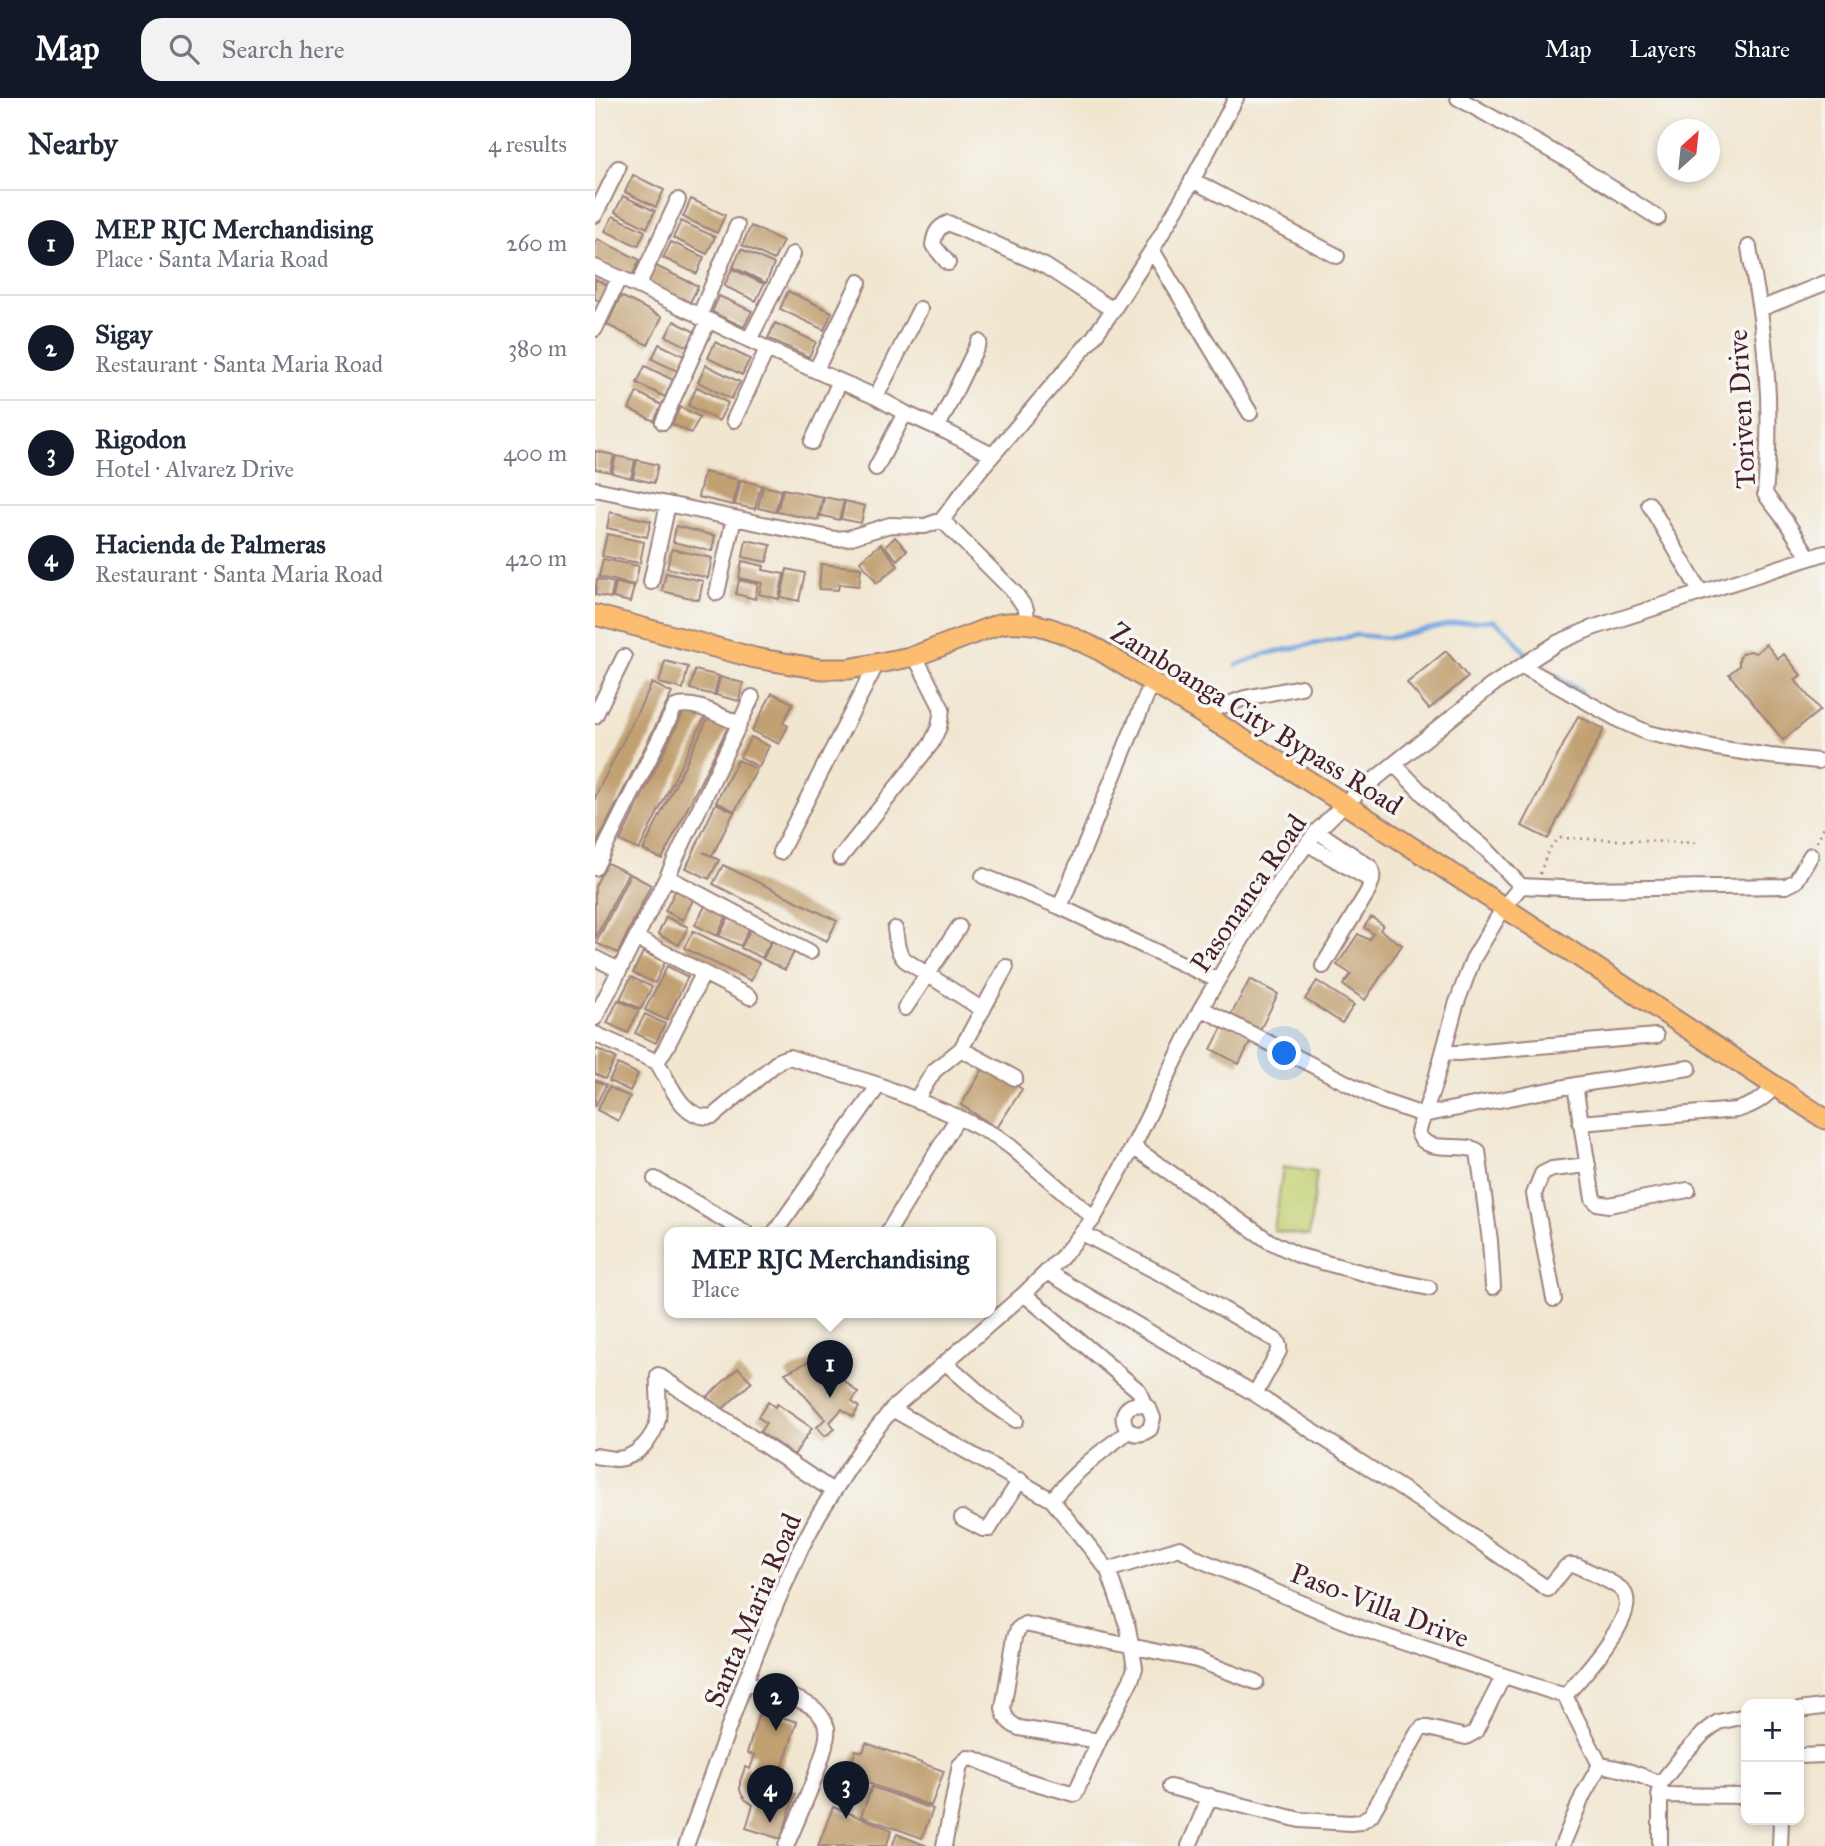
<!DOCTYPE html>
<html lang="en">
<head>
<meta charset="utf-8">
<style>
	body { margin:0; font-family:"IM FELL Great Primer",serif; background:#f2f2f3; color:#1f2937 }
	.controls { position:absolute; right:21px; bottom:21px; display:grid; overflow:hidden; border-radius:14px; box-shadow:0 4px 10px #0003 }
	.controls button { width:63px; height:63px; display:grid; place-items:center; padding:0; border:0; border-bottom:2px solid #e0e1e3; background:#fff; color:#1f2937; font:35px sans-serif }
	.compass { position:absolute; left:1062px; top:21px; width:63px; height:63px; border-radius:50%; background:#fff; box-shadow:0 4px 10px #0003; rotate:27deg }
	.you { position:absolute; left:690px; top:956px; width:24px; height:24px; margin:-18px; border:5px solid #fff; border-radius:50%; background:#1a73e8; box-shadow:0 0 0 10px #1a73e833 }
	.badge { display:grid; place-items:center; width:46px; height:46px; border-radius:50%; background:#111827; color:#fff; font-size:23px; font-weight:700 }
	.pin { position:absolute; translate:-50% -58px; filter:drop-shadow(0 2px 4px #0008) }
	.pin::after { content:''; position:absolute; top:37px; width:24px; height:21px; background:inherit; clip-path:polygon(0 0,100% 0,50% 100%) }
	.popup { position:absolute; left:69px; top:1129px; width:332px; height:91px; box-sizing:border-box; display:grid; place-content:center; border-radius:14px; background:#fff; filter:drop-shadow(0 2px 5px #0005); font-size:23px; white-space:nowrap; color:#747a83 }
	.popup b { font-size:26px; color:#1f2937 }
	.popup::after { content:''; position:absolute; left:50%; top:100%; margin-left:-14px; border:14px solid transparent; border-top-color:#fff }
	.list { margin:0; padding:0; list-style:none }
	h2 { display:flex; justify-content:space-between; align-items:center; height:91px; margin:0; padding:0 28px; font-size:30px }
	h2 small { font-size:23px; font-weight:400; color:#747a83 }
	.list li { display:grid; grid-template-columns:46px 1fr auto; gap:21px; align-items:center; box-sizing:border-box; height:105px; padding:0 28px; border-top:2px solid #e0e1e3 }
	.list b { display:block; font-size:26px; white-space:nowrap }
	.list p { margin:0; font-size:23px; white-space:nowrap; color:#747a83 }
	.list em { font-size:23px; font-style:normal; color:#747a83 }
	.icon { flex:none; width:38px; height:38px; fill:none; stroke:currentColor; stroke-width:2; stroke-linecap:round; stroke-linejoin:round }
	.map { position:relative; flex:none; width:1230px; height:1748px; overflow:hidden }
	header { display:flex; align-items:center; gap:42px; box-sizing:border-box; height:98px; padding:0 35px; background:#111827; color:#fff }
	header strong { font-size:33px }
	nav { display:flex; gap:38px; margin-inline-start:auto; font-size:24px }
	.search { width:490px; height:63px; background:#f2f2f3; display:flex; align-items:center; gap:18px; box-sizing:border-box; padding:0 24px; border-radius:21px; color:#747a83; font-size:26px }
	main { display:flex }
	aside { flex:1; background:#fff }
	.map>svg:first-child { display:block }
</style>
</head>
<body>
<header>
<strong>Map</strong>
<div class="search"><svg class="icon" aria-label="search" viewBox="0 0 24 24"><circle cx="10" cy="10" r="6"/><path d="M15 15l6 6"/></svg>Search here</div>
<nav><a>Map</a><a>Layers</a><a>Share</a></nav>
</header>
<main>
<aside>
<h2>Nearby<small>4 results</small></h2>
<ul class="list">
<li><span class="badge">1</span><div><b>MEP RJC Merchandising</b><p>Place · Santa Maria Road</p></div><em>260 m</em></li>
<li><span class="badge">2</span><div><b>Sigay</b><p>Restaurant · Santa Maria Road</p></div><em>380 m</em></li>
<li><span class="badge">3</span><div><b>Rigodon</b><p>Hotel · Alvarez Drive</p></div><em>400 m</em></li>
<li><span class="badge">4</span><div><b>Hacienda de Palmeras</b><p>Restaurant · Santa Maria Road</p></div><em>420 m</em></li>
</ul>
</aside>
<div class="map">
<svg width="1230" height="1748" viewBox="0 0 1230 1748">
	<rect width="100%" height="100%" fill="#f6f6f2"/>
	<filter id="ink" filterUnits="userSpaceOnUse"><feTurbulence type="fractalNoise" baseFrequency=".0143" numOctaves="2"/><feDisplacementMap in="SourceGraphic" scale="14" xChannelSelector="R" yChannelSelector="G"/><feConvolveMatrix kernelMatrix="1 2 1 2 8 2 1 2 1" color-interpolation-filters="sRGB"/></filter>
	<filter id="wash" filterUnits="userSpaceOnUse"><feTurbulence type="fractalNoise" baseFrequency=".00686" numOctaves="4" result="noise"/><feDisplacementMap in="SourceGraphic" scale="28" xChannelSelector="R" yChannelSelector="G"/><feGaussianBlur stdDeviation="1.57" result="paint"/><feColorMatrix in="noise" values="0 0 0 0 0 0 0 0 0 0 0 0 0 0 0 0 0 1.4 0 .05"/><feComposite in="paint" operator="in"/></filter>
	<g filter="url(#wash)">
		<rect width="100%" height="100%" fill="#f1e6d0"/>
		<path fill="#c3d072" stroke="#86784e" stroke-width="2" d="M688,1069L722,1074L714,1138L679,1133Z"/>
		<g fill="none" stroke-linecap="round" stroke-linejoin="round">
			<path stroke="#73a5de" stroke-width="4.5" d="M642,567L670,556L762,537L794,540L860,525L898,522L913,533L932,557
				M946,568L986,593
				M1042,623L1088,636"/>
		</g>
		<g id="blocks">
			<path fill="#c1a072" d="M38,77L69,92L61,109L30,94Z
				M28,98L60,113L52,130L20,114Z
				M96,101L130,117L122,135L88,119Z
				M18,118L50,133L43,148L10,133Z
				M86,123L120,139L112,156L78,140Z
				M156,128L188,143L179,162L147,147Z
				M2,141L45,162L37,178L0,161V146Z
				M76,144L109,159L102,176L68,160Z
				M146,151L179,166L171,185L138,169Z
				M61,168L103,188L95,205L53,185Z
				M137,171L169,186L161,203L129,188Z
				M0,181L14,188L6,204L0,201Z
				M193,193L237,214L229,232L185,211Z
				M26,198L67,219L53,247L12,227Z
				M124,198L157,213L149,229L117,214Z
				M79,223L100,234L93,249L71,238Z
				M180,225L221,244L214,259L173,240Z
				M120,244L155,261L147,277L113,260Z
				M64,246L89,258L82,273L57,261Z
				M111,267L145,284L136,301L103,284Z
				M50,268L78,282L70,299L42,285Z
				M102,289L133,305L124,323L93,307Z
				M42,294L67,307L59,323L34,311Z
				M85,309L105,319L96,335L77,326Z
				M0,353L19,357L15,374L0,371Z
				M21,358L40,362L36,380L17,375Z
				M42,362L63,367L59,385L38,380Z
				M109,374L144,382L138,407L103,399Z
				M146,382L166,387L160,411L140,407Z
				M168,388L186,392L180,414L163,410Z
				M188,391L228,399L223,422L182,414Z
				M229,399L249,403L244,422L225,417Z
				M250,403L270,408L266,425L246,421Z
				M15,414L56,423L52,439L12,430Z
				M81,428L120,438L117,453L78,444Z
				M12,436L49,444L45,465L7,458Z
				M300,439L312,452L302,462L290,449Z
				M151,442L176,447L172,464L148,459Z
				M286,446L303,468L282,485L265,463Z
				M77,451L117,460L113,480L72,470Z
				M8,461L44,468L40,487L4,479Z
				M147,463L169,468L168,472L189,476L184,501L164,496L167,485L144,480Z
				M226,466L266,470L264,488L244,486L243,492L224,491Z
				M192,471L210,475L204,503L186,499Z
				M71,475L108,483L104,502L67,493Z
				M2,481L19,485L16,500L0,497Z
				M144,482L163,486L160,501L141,496Z
				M21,485L39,489L35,504L18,500Z
				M1171,546L1183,561L1189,556L1206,577L1200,582L1225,612L1188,642L1134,576L1144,568V561L1147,555L1155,553L1161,555Z
				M851,553L873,579L834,611L812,585Z
				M70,563L93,569L88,591L64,585Z
				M100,572L124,578L119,597L95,591Z
				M125,579L148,585L144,603L121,597Z
				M57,585L77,595L0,749V699Z
				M177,595L198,605L188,625L193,628L184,646L157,633Z
				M91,609L110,619L44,752L25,743Z
				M983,618L1009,631L953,741L927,728Z
				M113,620L133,629L67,761L48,752Z
				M156,639L174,648L164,669L145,659Z
				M143,662L162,671L140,713L121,704Z
				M121,705L139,714L117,758L108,754L124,762L114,781L91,770Z
				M12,765L33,775L0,841V788Z
				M128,767L242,823L232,843L118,786Z
				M35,776L56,787L23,855L1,845Z
				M82,789L100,798L88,822L70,813Z
				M110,808L132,818L122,838L100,827Z
				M71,819L93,829L84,847L63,836Z
				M134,819L155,829L146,848L124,838Z
				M776,819L788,827L785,832L807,847L770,902L748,887L756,876L742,867L763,836L774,842L778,836L769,829Z
				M156,830L177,840L167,860L146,850Z
				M98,833L164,865L156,883L89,850Z
				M178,841L200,852L190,872L168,861Z
				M48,854L70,864L60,885L38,875Z
				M72,868L93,879L71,922L50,912Z
				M36,879L57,889L46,911L25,901Z
				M655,881L683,896L665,932L636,917Z
				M722,883L759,907L747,925L710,901Z
				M23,902L44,912L33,935L12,925Z
				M50,916L70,926L61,945L40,935Z
				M630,924L658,939L644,966L616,951Z
				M2,951L21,960L10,981L0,976V954Z
				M23,966L43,976L35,993L14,983Z
				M390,968L427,991L402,1030L366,1007Z
				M0,982L11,987L0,1009Z
				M14,989L35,999L23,1023L2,1012Z
				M227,1257L235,1270L263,1295L257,1304L264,1309L258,1319L247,1311L235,1324L240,1331L230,1338L222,1329L230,1321L190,1275Z
				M143,1270L157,1284L123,1315L110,1301Z
				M173,1304L180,1309L182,1306L217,1330L199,1357L165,1334L171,1325L163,1319Z
				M165,1612L202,1624L184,1680L193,1683L189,1692L200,1696L186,1741L151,1730L158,1707L151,1702L147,1697L145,1692V1684L150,1669L155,1671L160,1657L152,1655Z
				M271,1645L349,1673L336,1708L259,1680L263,1671L255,1668L261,1652L268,1654Z
				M277,1689L338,1711L327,1740L266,1718Z
				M238,1709L297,1732L291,1748H223Z
				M302,1736L332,1748H297Z"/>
		</g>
	</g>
	<g filter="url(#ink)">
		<use href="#blocks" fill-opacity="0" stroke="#9e827e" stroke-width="2"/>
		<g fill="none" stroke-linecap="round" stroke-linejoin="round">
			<g stroke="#9e827e" stroke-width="18">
				<path id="minor" d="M863,0L978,65L1063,120
					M597,82L742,158
					M0,117L23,70
					M1154,149C1157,171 1162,192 1165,213C1174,273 1176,336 1170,396L1190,422L1214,459
					M557,152L655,315
					M353,165L338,147C340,135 342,130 353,125L450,168L518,212
					M0,169L43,188L183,256L281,299L310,315L354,335L397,357
					M43,188L83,102
					M1165,211L1230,185
					M104,219L142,128
					M0,231L24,180
					M154,242L198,156
					M221,272L264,184
					M281,299L325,211
					M139,322L172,251
					M68,324L113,223
					M343,329L384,244
					M217,344L245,283
					M281,370L310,315
					M0,391L240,441L253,440L295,427L330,428L347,422L384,373L498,240L518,212L557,152L589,98L641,0
					M1054,406L1106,495
					M347,422L420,495L431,511L432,524
					M56,484L73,406
					M122,495L139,420
					M927,568L1024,622L1053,635L1122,650L1175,658L1223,663
					M608,615L650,600L706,589
					M0,618L29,559
					M800,667L847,715L891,751L926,788L988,791L1191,788L1201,783L1216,757
					M722,733L775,769C780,778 776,786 772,795L728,868
					M713,746L777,783
					M185,754L281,567
					M245,760L336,646L344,629L347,611L320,558
					M0,770L80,609C100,602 125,618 144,626
					M388,778L465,809L622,882
					M72,779L215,854
					M465,809L557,584
					M300,831C302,842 301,853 310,862L388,912
					M41,840L155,899
					M0,860L24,872
					M310,910L364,829
					M606,910L787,1003L828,1017L980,987L1094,970
					M0,920L72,779L157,599
					M0,936L62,964L72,948L108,876
					M366,951L420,980
					M849,954L863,955L1061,938
					M62,964C75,985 88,1024 118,1018L185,962L194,959L284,987L363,1019L401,1038L416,1049L499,1120
					M980,987L998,1101L1002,1105L1014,1107L1093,1092
					M321,1002L339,973L366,951L411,869
					M985,1025L1142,1012C1158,1007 1169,1001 1180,988
					M538,1049L674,1143L705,1158L787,1180L834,1190
					M60,1081L150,1134
					M180,1134L284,987
					M293,1134L363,1019
					M487,1135L580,1183L682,1243L684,1248V1253L660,1296
					M452,1174L660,1296L824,1402L953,1491L971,1469L976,1467L983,1468C994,1474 1019,1484 1027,1492C1049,1515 984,1581 970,1598
					M898,1189L895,1143L883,1053C865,1043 830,1058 823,1034L840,984L861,907L878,861L909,809L926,788
					M429,1196L544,1293L549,1307L554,1310L558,1320L555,1331C528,1351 515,1301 549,1307
					M959,1201L939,1096L947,1076L957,1071L993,1067
					M351,1265L395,1304L421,1322
					M297,1311L457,1402L513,1472L533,1530L540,1570L536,1582L504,1643L480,1696L426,1681L380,1661L373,1660L365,1667L349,1748
					M0,1358C7,1359 15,1361 22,1361C42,1360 59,1340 63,1321C65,1307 62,1291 63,1277L238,1393
					M457,1402C479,1374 505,1354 534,1333
					M367,1420L388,1431H394L425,1382
					M513,1472L585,1450L603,1461L768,1531L970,1598L1005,1667
					M150,1584C168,1590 209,1600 221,1612C226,1617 230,1624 232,1630C236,1649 200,1727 191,1748
					M1204,1612L1227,1609
					M504,1643L424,1630C414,1625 410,1621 408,1610L420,1539L423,1531L430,1526L602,1562L661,1584
					M1204,1658L1230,1657
					M1005,1667C1027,1670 1045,1676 1065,1686
					M575,1689L705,1722L756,1725L765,1724L776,1717L823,1634L827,1630H833L871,1639L880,1634L908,1579
					M1064,1697L1151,1698
					M91,1748L150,1584L182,1504L206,1450L224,1416L268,1348L297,1311L429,1196L467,1159L499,1120L538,1049L606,910L663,814L686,780L722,733L749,706L896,588L962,545L997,530L1230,455
					M594,1748L615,1698
					M967,1748L988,1697L1005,1667
					M1065,1748V1686L1088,1657L1110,1634L1123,1624L1151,1618
					M1185,1748L1186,1722"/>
			</g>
			<g stroke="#9e827e" stroke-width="23">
				<path id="major" d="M0,517L160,560L226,571H254L320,558L404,526C442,520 471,536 504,552C750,702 989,862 1230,1021"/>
			</g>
			<path stroke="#9e827e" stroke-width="2.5" stroke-dasharray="2 5" stroke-linecap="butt" d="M1222,744L1230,726
				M945,776C950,762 952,749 965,740L1104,745"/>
			<use href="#minor" stroke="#fff" stroke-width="14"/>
			<use href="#major" stroke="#fcbd6f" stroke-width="19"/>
		</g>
	</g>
	<g text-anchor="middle" stroke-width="7" stroke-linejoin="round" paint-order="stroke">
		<g font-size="28" fill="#4a1f2b" stroke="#f6f6f2">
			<text transform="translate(1146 311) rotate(-93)" y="10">Toriven Drive</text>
			<text transform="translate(662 620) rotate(32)" y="10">Zamboanga City Bypass Road</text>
			<text transform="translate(653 795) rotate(-56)" y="10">Pasonanca Road</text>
			<text transform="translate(785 1507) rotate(21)" y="10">Paso-Villa Drive</text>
			<text transform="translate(157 1512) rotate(-67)" y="10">Santa Maria Road</text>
		</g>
	</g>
</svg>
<div class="controls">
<button>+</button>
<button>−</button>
</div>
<svg class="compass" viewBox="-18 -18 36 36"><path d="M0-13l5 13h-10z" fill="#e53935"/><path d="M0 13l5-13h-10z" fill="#747a83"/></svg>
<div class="you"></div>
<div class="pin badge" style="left:235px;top:1300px">1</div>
<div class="popup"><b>MEP RJC Merchandising</b>Place</div>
<div class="pin badge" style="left:181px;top:1633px">2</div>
<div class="pin badge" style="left:251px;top:1721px">3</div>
<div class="pin badge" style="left:175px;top:1725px">4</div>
</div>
</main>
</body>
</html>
